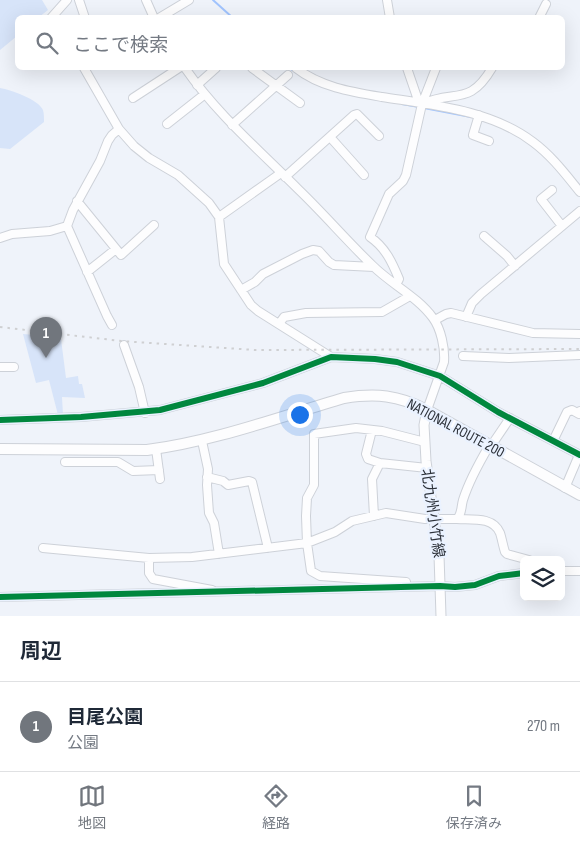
<!DOCTYPE html>
<html lang="ja">
<head>
<meta charset="utf-8">
<style>
	body { margin:0; font-family:"Sofia Sans Condensed","Noto Sans JP",sans-serif; background:#f6f6f7; color:#1f2937 }
	.controls { position:absolute; right:15px; bottom:15px; display:grid; overflow:hidden; border-radius:8px; box-shadow:0 5px 20px #0002 }
	.controls button { width:45px; height:45px; display:grid; place-items:center; padding:0; border:0; border-bottom:1px solid #e0e1e3; background:#fff; color:#1f2937; font:25px sans-serif }
	.you { position:absolute; left:299px; top:414px; width:18px; height:18px; margin:-12px; border:4px solid #fff; border-radius:50%; background:#1a73e8; box-shadow:0 0 0 8px #1a73e833 }
	.badge { display:grid; place-items:center; width:32px; height:32px; border-radius:50%; background:#71767d; color:#fff; font-size:16px; font-weight:700 }
	.pin { position:absolute; translate:-50% -41px; filter:drop-shadow(0 1px 2px #0008) }
	.pin::after { content:''; position:absolute; top:26px; width:18px; height:15px; background:inherit; clip-path:polygon(0 0,100% 0,50% 100%) }
	.list { margin:0; padding:0; list-style:none }
	h2 { display:flex; justify-content:space-between; align-items:center; height:65px; margin:0; padding:0 20px; font-size:21px }
	h2 small { font-size:16px; font-weight:400; color:#747a83 }
	.list li { display:grid; grid-template-columns:32px 1fr auto; gap:15px; align-items:center; box-sizing:border-box; height:90px; padding:0 20px; border-top:1px solid #e0e1e3 }
	.list b { display:block; font-size:19px; white-space:nowrap }
	.list p { margin:0; font-size:16px; white-space:nowrap; color:#747a83 }
	.list em { font-size:16px; font-style:normal; color:#747a83 }
	.icon { flex:none; width:28px; height:28px; fill:none; stroke:currentColor; stroke-width:2; stroke-linecap:round; stroke-linejoin:round }
	.map { position:relative; flex:none; width:580px; height:616px; overflow:hidden }
	.search { position:absolute; background:#fff; box-shadow:0 5px 20px #0002; left:15px; right:15px; top:15px; height:55px; display:flex; align-items:center; gap:12px; box-sizing:border-box; padding:0 18px; border-radius:8px; color:#747a83; font-size:19px }
	.sheet { height:155px; background:#fff }
	nav { display:flex; justify-content:space-around; align-items:center; box-sizing:border-box; height:70px; border-top:1px solid #e0e1e3; background:#fff; font-size:14px; color:#747a83 }
	nav a { display:grid; justify-items:center; gap:2px }
	nav .on { color:#71767d }
	.map>svg:first-child { display:block }
</style>
</head>
<body>
<div class="map">
<svg width="580" height="616" viewBox="0 0 580 616">
	<rect width="100%" height="100%" fill="#eff3fa"/>
	<path fill="#d7e4f9" d="M0,0H42L48,10L39,17L18,18L17,36L0,50Z
		M0,88C11,90 38,99 43,110C44,113 44,119 44,122L10,149L0,148Z
		M23,334L34,335L42,339H61L66,378L78,376L79,384H82L85,398L62,397L63,415H58L49,380L36,383Z"/>
	<g fill="none" stroke-linecap="round" stroke-linejoin="round">
		<path stroke="#a1c4fe" stroke-width="2" d="M213,0L233,18
			M289,68L304,77
			M402,104L419,107
			M424,108L471,117"/>
		<g stroke="#cdd1d8" stroke-width="10">
			<path id="minor" d="M79,0L85,18
				M146,0L154,18
				M387,0L390,18
				M51,18L67,0
				M159,18L189,0
				M539,18L546,4
				M84,68L119,129L134,146L149,158L178,175L209,203L219,217L224,264L251,305L258,311L331,357
				M185,68C217,114 259,150 299,190C324,214 347,241 373,266C391,284 418,297 433,318C441,329 445,348 444,362L427,410
				M252,68L300,103
				M296,68C320,87 352,92 382,97C433,105 491,110 533,142C552,156 566,175 580,192
				M407,68L419,103
				M197,85L216,68
				M133,98L179,68
				M422,104C455,89 469,107 492,68
				M479,115L473,135L489,141
				M167,124L205,94
				M232,125L288,75
				M330,137L364,175
				M285,177L354,115L357,114L379,136
				M552,190L541,199L562,226
				M77,201L121,255L154,225
				M219,217L281,173
				M67,226L107,316L112,325
				M484,236L507,256L515,266
				M0,238L12,234L50,231L67,226L73,210L100,161L108,141L112,135L119,129
				M87,272L116,249
				M396,285L399,279C392,262 385,247 370,237L389,194L403,181L406,175L422,104L436,68
				M241,290L255,282L263,274L302,254L313,250L319,251L329,262L334,265L374,267
				M466,317L472,303L481,294L580,211
				M435,320L446,314L451,313L533,333L580,334
				M279,324L284,317L306,313L382,312L410,296
				M124,345L139,387L145,413
				M463,356L509,358L580,355
				M0,367H14
				M0,420L81,417L160,410L263,383L331,357L375,359L397,362L440,376L498,412L580,455
				M372,430L366,454L368,459L380,463L427,468
				M202,441L208,469L207,485L209,513L214,523L219,554
				M553,441L567,412L572,410L579,414L580,411
				M491,446L510,418
				M156,449L160,479
				M65,462H118L133,471L159,470
				M207,477L223,481L228,485L249,481L252,482L268,548
				M565,488L579,455
				M374,516L372,479L380,463
				M457,519C471,520 493,516 500,533C502,539 503,546 505,552L507,554L529,560
				M43,548L149,558L192,557L307,543L335,532L352,521L386,513L425,519H457C462,514 461,507 463,500C469,481 479,463 489,446
				M149,558V573L153,579L212,590
				M561,571H580
				M406,582L320,576L311,571L307,543L306,516L307,498L314,485V434L356,428L382,431L425,442
				M0,597L440,586L455,587L475,585L499,576L524,573"/>
		</g>
		<g stroke="#cdd1d8" stroke-width="11">
			<path id="major" d="M427,410L424,425L426,461L439,555L441,616"/>
		</g>
		<g stroke="#cdd1d8" stroke-width="12">
			<path id="highway" d="M0,449L147,450C215,441 279,417 344,398C376,393 398,395 427,410L580,495"/>
		</g>
		<use href="#minor" stroke="#fdfdfe" stroke-width="8"/>
		<use href="#major" stroke="#fdfdfe" stroke-width="9"/>
		<use href="#highway" stroke="#fdfdfe" stroke-width="10"/>
		<path stroke="#cfd0d2" stroke-width="2" stroke-dasharray="2.5 5" stroke-linecap="butt" d="M0,327L121,341L255,350L580,349"/>
		<g stroke="#eaf2ff" stroke-width="9">
			<path id="cycleway" d="M0,420L81,417L160,410L263,383L331,357L375,359L397,362L440,376L498,412L580,455
				M0,597L440,586L455,587L475,585L499,576L524,573"/>
		</g>
		<use href="#cycleway" stroke="#00873e" stroke-width="6"/>
	</g>
	<g text-anchor="middle" stroke-width="4.5" stroke-linejoin="round" paint-order="stroke">
		<g font-size="15" fill="#2d323a" stroke="#eaf2ff">
			<text transform="translate(456 428) rotate(28)" y="5">NATIONAL ROUTE 200</text>
			<text transform="translate(433 513) rotate(82)" y="5">北九州小竹線</text>
		</g>
	</g>
</svg>
<div class="controls">
<button><svg class="icon" aria-label="layers" viewBox="0 0 24 24"><path d="M12 4l9 5-9 5-9-5zM3 14l9 5 9-5"/></svg></button>
</div>
<div class="you"></div>
<div class="pin badge" style="left:46px;top:358px">1</div>
<div class="search"><svg class="icon" aria-label="search" viewBox="0 0 24 24"><circle cx="10" cy="10" r="6"/><path d="M15 15l6 6"/></svg>ここで検索</div>
</div>
<section class="sheet">
<h2>周辺<small></small></h2>
<ul class="list">
<li><span class="badge">1</span><div><b>目尾公園</b><p>公園</p></div><em>270 m</em></li>
</ul>
</section>
<nav>
<a class="on"><svg class="icon" aria-label="map" viewBox="0 0 24 24"><path d="M3 6l6-2 6 2 6-2v14l-6 2-6-2-6 2zM9 4v14M15 6v14"/></svg>地図</a>
<a><svg class="icon" aria-label="directions" viewBox="0 0 24 24"><path d="M12 3l9 9-9 9-9-9zM9 14v-3h6M13 9l2 2-2 2"/></svg>経路</a>
<a><svg class="icon" aria-label="saved" viewBox="0 0 24 24"><path d="M7 4h10v16l-5-4-5 4z"/></svg>保存済み</a>
</nav>
</body>
</html>
